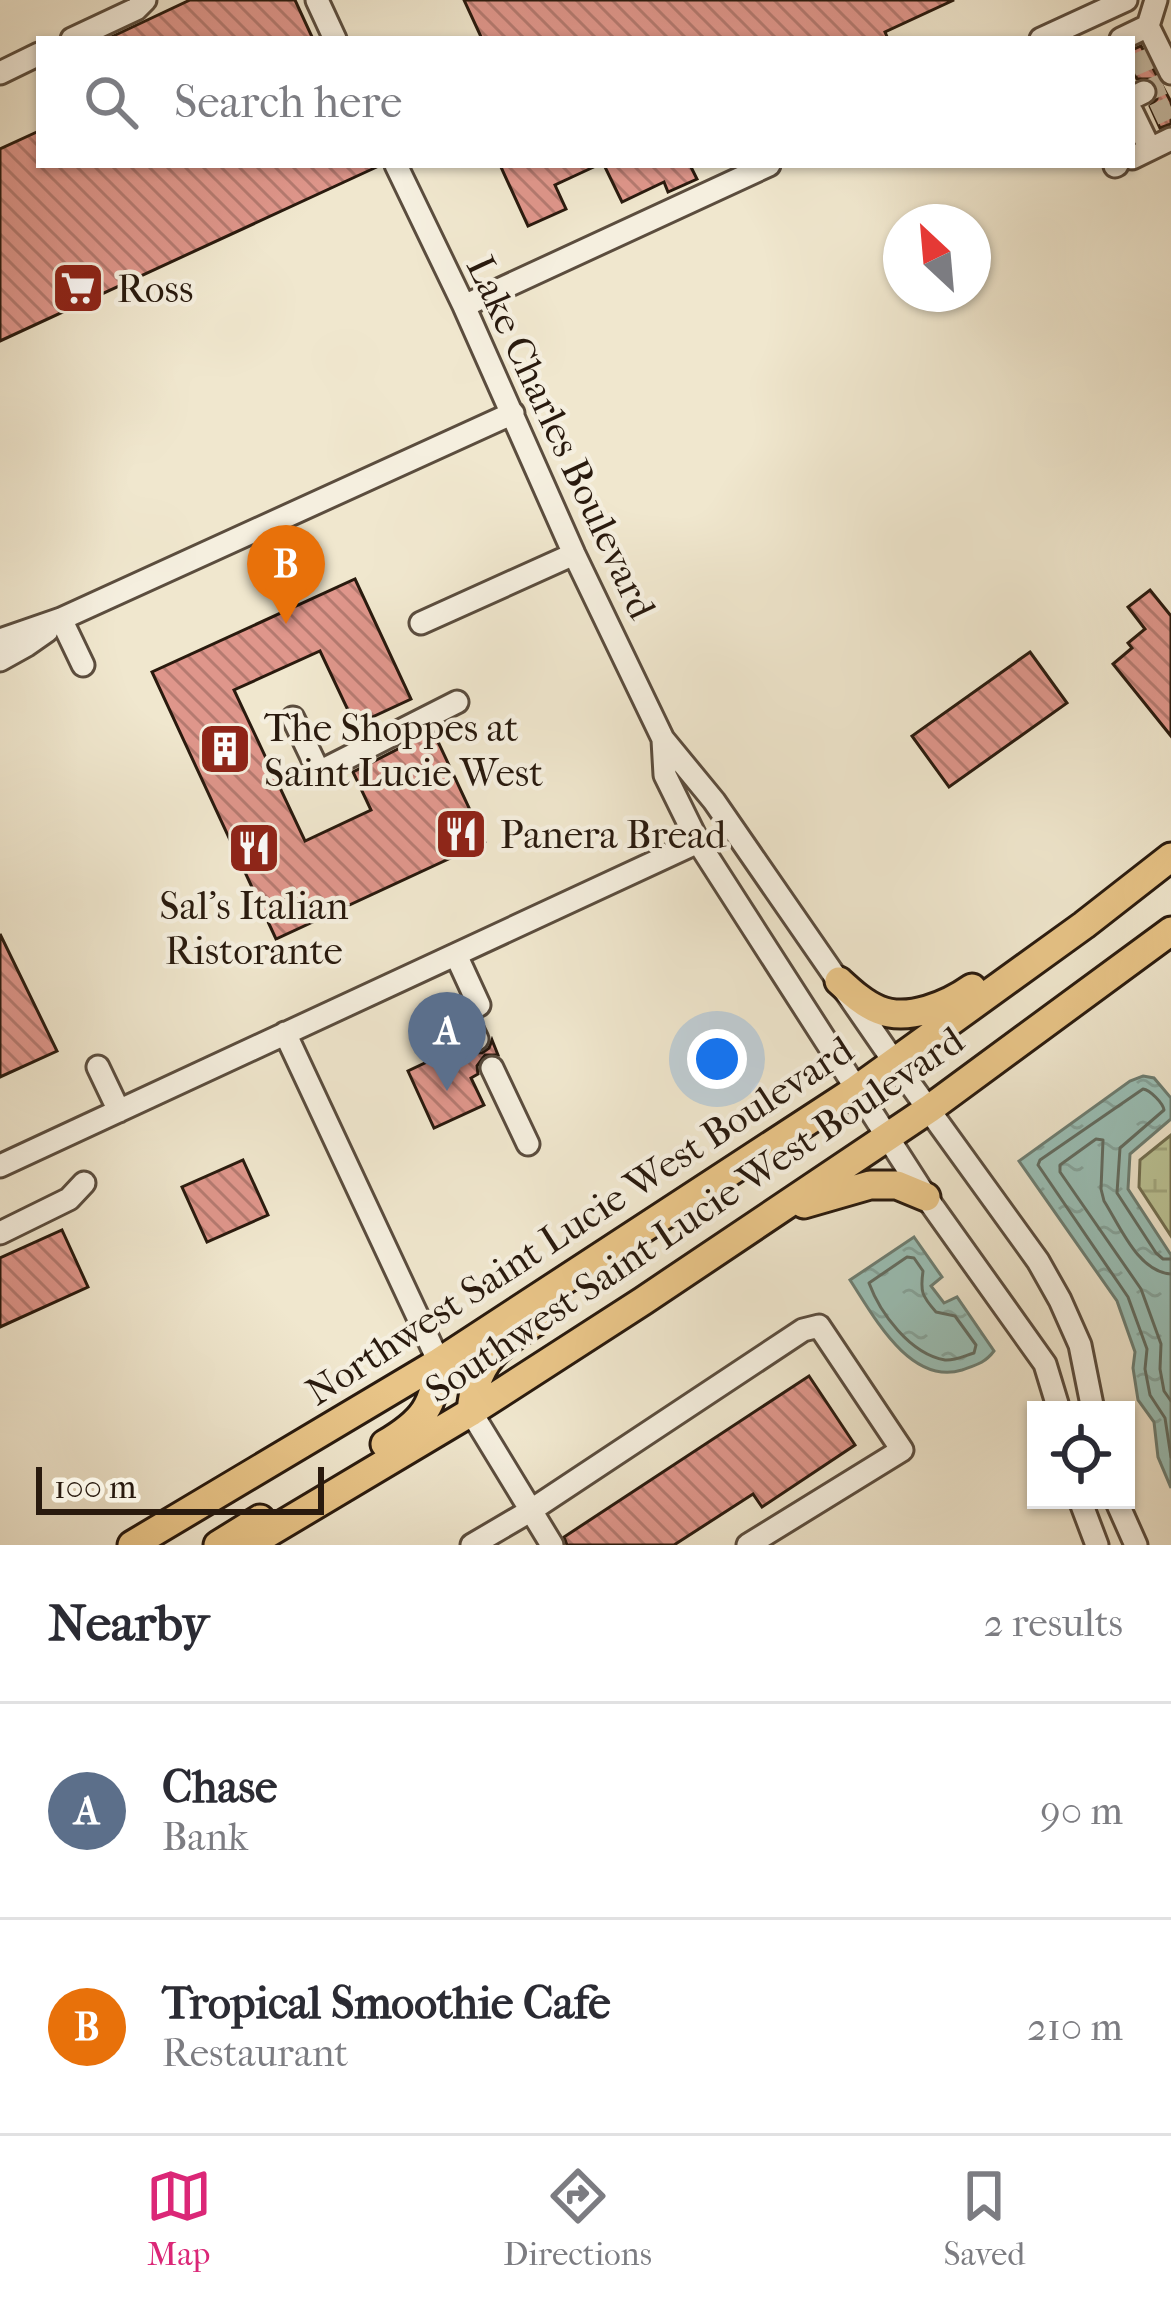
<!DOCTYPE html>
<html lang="en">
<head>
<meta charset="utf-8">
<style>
	body { margin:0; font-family:"IM FELL French Canon",serif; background:#f7f7f7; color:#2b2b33 }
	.controls { position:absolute; right:36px; bottom:36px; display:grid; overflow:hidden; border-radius:0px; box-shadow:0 3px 9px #0004 }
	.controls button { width:108px; height:108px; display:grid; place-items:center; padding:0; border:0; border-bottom:3px solid #e1e1e2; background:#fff; color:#2b2b33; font:60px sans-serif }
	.compass { position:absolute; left:883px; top:204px; width:108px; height:108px; border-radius:50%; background:#fff; box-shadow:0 3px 9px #0004; rotate:334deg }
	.scale { position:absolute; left:36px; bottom:30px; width:288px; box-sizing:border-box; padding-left:12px; border:6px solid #291a0e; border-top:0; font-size:33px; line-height:42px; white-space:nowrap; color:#291a0e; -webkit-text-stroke:9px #f5efdf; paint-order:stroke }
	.you { position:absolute; left:717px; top:1059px; width:42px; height:42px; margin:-30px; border:9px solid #fff; border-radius:50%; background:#1a73e8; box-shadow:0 0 0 18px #1a73e833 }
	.badge { display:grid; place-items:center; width:78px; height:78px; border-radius:50%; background:#db2777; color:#fff; font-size:39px; font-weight:700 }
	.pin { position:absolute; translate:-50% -99px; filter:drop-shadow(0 3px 6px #0008) }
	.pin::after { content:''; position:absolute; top:63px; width:42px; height:36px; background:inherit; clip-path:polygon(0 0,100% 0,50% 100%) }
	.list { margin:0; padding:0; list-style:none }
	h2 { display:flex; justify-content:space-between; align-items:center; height:156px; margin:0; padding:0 48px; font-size:51px }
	h2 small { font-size:39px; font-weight:400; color:#7c7c81 }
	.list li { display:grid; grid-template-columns:78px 1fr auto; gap:36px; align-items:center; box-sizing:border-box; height:216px; padding:0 48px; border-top:3px solid #e1e1e2 }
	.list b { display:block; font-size:45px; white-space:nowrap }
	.list p { margin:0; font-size:39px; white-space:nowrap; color:#7c7c81 }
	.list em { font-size:39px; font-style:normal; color:#7c7c81 }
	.icon { flex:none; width:66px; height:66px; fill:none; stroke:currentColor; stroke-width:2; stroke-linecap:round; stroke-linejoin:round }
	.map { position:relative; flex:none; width:1171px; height:1545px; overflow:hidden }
	.search { position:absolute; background:#fff; box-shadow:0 3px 9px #0004; left:36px; right:36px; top:36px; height:132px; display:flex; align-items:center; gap:30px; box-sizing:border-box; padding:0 42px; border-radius:0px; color:#7c7c81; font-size:45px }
	.sheet { height:588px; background:#fff }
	nav { display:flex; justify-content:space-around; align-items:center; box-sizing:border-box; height:168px; border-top:3px solid #e1e1e2; background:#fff; font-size:33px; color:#7c7c81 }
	nav a { display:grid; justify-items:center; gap:6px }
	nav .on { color:#db2777 }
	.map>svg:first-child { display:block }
</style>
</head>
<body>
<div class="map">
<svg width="1171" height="1545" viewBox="0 0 1171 1545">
	<defs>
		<pattern id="wetland-marsh" width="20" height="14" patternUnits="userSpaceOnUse" patternTransform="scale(3)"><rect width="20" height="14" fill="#bcc597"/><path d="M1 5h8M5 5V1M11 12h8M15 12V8" fill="none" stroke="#a2a981"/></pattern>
		<pattern id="water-ripples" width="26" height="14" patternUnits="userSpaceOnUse" patternTransform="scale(3)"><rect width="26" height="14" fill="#9ac0b7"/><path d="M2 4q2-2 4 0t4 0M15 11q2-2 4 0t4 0" fill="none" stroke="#85a49c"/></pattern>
		<pattern id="building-back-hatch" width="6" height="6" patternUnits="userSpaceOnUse" patternTransform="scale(3)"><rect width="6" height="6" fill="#df968b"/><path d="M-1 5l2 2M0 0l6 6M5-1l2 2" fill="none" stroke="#b57a70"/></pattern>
	</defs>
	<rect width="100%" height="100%" fill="#f0e7ce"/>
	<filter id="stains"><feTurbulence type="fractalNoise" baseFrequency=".00167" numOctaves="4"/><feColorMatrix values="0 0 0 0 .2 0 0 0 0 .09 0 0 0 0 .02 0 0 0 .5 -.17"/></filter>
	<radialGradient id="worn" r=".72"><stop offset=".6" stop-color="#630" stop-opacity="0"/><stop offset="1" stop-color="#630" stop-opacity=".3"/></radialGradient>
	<path fill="url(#wetland-marsh)" stroke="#727052" stroke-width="3" d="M1171,1135V1236L1139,1187L1140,1160Z"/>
	<path fill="url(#water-ripples)" stroke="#6d7e73" stroke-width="3" d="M1143,1076L1154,1078L1171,1098V1119L1130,1154L1128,1189L1171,1255V1488L1158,1457L1154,1422L1138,1400L1133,1368L1135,1352L1117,1301L1019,1161L1130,1081Z
		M914,1237L942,1277L931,1286L944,1303L957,1297L994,1351C985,1363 976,1365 962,1370C910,1386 873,1315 850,1280Z"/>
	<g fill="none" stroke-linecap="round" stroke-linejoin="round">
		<path stroke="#626d62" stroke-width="3" d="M907,1257L914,1258L923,1271C920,1292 922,1296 936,1312L955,1316L976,1345L974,1353C964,1356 954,1361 945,1360C910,1354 880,1313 869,1283Z
			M1171,1259H1163L1156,1253L1117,1193L1120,1148L1164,1110C1163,1103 1150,1090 1143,1089L1040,1160L1038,1165L1128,1297L1147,1349L1145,1369L1150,1395L1165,1418L1171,1457
			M1171,1274C1138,1272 1120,1226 1104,1201L1101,1189L1103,1140L1096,1139L1060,1165V1172L1141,1289L1161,1344L1160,1369L1164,1391L1171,1401"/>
	</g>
	<path fill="url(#building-back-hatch)" stroke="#291a0e" stroke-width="3" d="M190,0H295L313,39H107Z
		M464,0H954L885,32L888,39H482Z
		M1141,46L1171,102V124L1160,128L1150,106L1157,99L1158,86L1151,79H1137L1132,67V50Z
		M39,131V165H381L0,341V149Z
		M500,165H598L555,185L566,209L528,226Z
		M604,165H690L697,179L668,192L664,182L622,202Z
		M355,579L411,699L355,725L320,651L234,690L305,841L371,810L353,772L433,731L485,842L276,939L152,672Z
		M1150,590L1171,616V736L1113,664L1132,648L1128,643L1145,629L1128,607Z
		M1030,652L1067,703L949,787L912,736Z
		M0,934L57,1051L0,1077Z
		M492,1040L498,1055H485L477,1066L478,1074L471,1078L484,1105L434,1128L408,1071L463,1045L470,1052L482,1053L489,1048Z
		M243,1160L268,1215L207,1242L182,1187Z
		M62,1230L88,1287L0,1327V1258Z
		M809,1376L855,1445L762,1507L753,1494L674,1545H567L564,1537Z"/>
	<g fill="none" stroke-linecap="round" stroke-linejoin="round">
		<path stroke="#c8bea8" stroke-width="21" stroke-dasharray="21 10" stroke-linecap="butt" d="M1132,66L1151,58
			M1144,92L1163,84
			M1154,115L1171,107"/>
		<g stroke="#5b4d3e" stroke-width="27">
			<path id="minor" d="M317,0L335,39
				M1156,0L1148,26L1171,73
				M72,39L136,9L145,0
				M1041,39L1126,0
				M1121,39L1148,26
				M0,73L39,54
				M1132,98L1144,92
				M1132,112L1150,149
				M1132,158L1171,139
				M396,165L464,306L574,554L663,739L714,801L895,1063L1038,1261L1060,1300L1080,1345L1093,1410
				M1115,166L1117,165
				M464,306L769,165
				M61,619L83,665
				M421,623L574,554
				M0,640L61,619L513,413
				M0,660L27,645L47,631
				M293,718L319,772L457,702
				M663,740L665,775L698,842L926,1197L1045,1364L1059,1410
				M456,955L479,1005L464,1012L477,1039
				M285,1033L439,1362
				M98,1067L119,1111
				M492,1068L528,1144
				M0,1166L698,842
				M0,1233L69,1199L84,1183
				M471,1412L552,1545
				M1080,1500L1097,1545
				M1116,1500L1136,1545
				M472,1545L530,1511L803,1330L819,1326L902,1450L748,1545"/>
		</g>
		<g stroke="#291a0e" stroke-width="33">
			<path id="major" d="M839,981C851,992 864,1004 879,1010C908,1022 948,1005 972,988
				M804,1204L870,1185H897L926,1197
				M471,1412C475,1361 498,1346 538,1320
				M385,1444C424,1421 434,1406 439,1362
				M132,1545L439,1362L857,1089L1084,925L1171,857
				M218,1545L260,1519
				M248,1545L471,1412L643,1301L929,1109L1171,931"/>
		</g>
		<use href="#minor" stroke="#f5efdf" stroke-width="21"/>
		<use href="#major" stroke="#e8c487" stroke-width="27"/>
	</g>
	<defs>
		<g id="supermarket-square" transform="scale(2.7)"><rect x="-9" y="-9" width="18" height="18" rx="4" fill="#8f2418" stroke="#f5efdf"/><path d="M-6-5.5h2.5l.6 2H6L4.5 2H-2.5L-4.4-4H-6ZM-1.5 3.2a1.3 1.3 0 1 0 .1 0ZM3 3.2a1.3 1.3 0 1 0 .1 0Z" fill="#fff"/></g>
		<g id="building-square" transform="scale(2.7)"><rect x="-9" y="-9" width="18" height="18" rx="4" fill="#8f2418" stroke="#f5efdf"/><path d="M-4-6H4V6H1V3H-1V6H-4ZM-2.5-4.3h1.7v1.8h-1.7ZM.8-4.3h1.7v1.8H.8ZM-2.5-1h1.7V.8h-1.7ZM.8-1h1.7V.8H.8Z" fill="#fff"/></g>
		<g id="restaurant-square" transform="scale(2.7)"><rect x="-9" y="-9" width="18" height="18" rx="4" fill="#8f2418" stroke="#f5efdf"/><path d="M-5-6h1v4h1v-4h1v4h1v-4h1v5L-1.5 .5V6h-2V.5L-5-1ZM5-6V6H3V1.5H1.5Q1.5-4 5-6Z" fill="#fff"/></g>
	</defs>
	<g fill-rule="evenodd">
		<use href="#supermarket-square" x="78" y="288"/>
		<use href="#building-square" x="225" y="749"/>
		<use href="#restaurant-square" x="461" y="834"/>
		<use href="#restaurant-square" x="254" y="848"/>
	</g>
	<g text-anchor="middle" stroke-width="9" stroke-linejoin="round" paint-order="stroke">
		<g font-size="39" fill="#291a0e" stroke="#f5efdf" text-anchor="start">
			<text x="117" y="302">Ross</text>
			<text x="264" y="741">The Shoppes at<tspan x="264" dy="45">Saint Lucie West</tspan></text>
			<text x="500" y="848">Panera Bread</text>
			<text x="254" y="919" text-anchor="middle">Sal's Italian<tspan x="254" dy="45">Ristorante</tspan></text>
		</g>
		<g font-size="39" fill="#291a0e" stroke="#f5efdf">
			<text transform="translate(562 437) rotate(65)" y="14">Lake Charles Boulevard</text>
			<text transform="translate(694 1214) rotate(-34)" y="14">Southwest Saint Lucie West Boulevard</text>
			<text transform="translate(579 1220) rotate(-33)" y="14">Northwest Saint Lucie West Boulevard</text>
		</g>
	</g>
	<rect width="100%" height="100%" filter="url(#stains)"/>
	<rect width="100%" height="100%" fill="url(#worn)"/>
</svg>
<div class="controls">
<button><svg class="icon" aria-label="locate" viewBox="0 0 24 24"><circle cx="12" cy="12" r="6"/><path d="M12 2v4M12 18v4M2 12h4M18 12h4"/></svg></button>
</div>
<svg class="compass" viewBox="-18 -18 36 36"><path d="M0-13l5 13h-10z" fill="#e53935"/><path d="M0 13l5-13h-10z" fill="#7c7c81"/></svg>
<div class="scale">100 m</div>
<div class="you"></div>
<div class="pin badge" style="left:447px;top:1091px;background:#5c6f8a">A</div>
<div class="pin badge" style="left:286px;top:624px;background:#e8710a">B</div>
<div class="search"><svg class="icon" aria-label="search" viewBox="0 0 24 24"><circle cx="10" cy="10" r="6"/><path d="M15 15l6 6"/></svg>Search here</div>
</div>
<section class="sheet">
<h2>Nearby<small>2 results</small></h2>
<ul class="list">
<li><span class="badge" style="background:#5c6f8a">A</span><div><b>Chase</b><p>Bank</p></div><em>90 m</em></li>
<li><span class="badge" style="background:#e8710a">B</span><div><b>Tropical Smoothie Cafe</b><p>Restaurant</p></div><em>210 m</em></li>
</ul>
</section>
<nav>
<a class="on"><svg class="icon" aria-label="map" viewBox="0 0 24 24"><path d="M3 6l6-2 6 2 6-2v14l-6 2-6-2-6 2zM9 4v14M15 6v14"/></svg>Map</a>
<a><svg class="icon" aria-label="directions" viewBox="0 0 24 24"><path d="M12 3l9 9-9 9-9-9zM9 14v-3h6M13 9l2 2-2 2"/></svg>Directions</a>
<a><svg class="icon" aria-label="saved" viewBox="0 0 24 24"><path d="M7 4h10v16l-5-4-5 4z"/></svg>Saved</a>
</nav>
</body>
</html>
